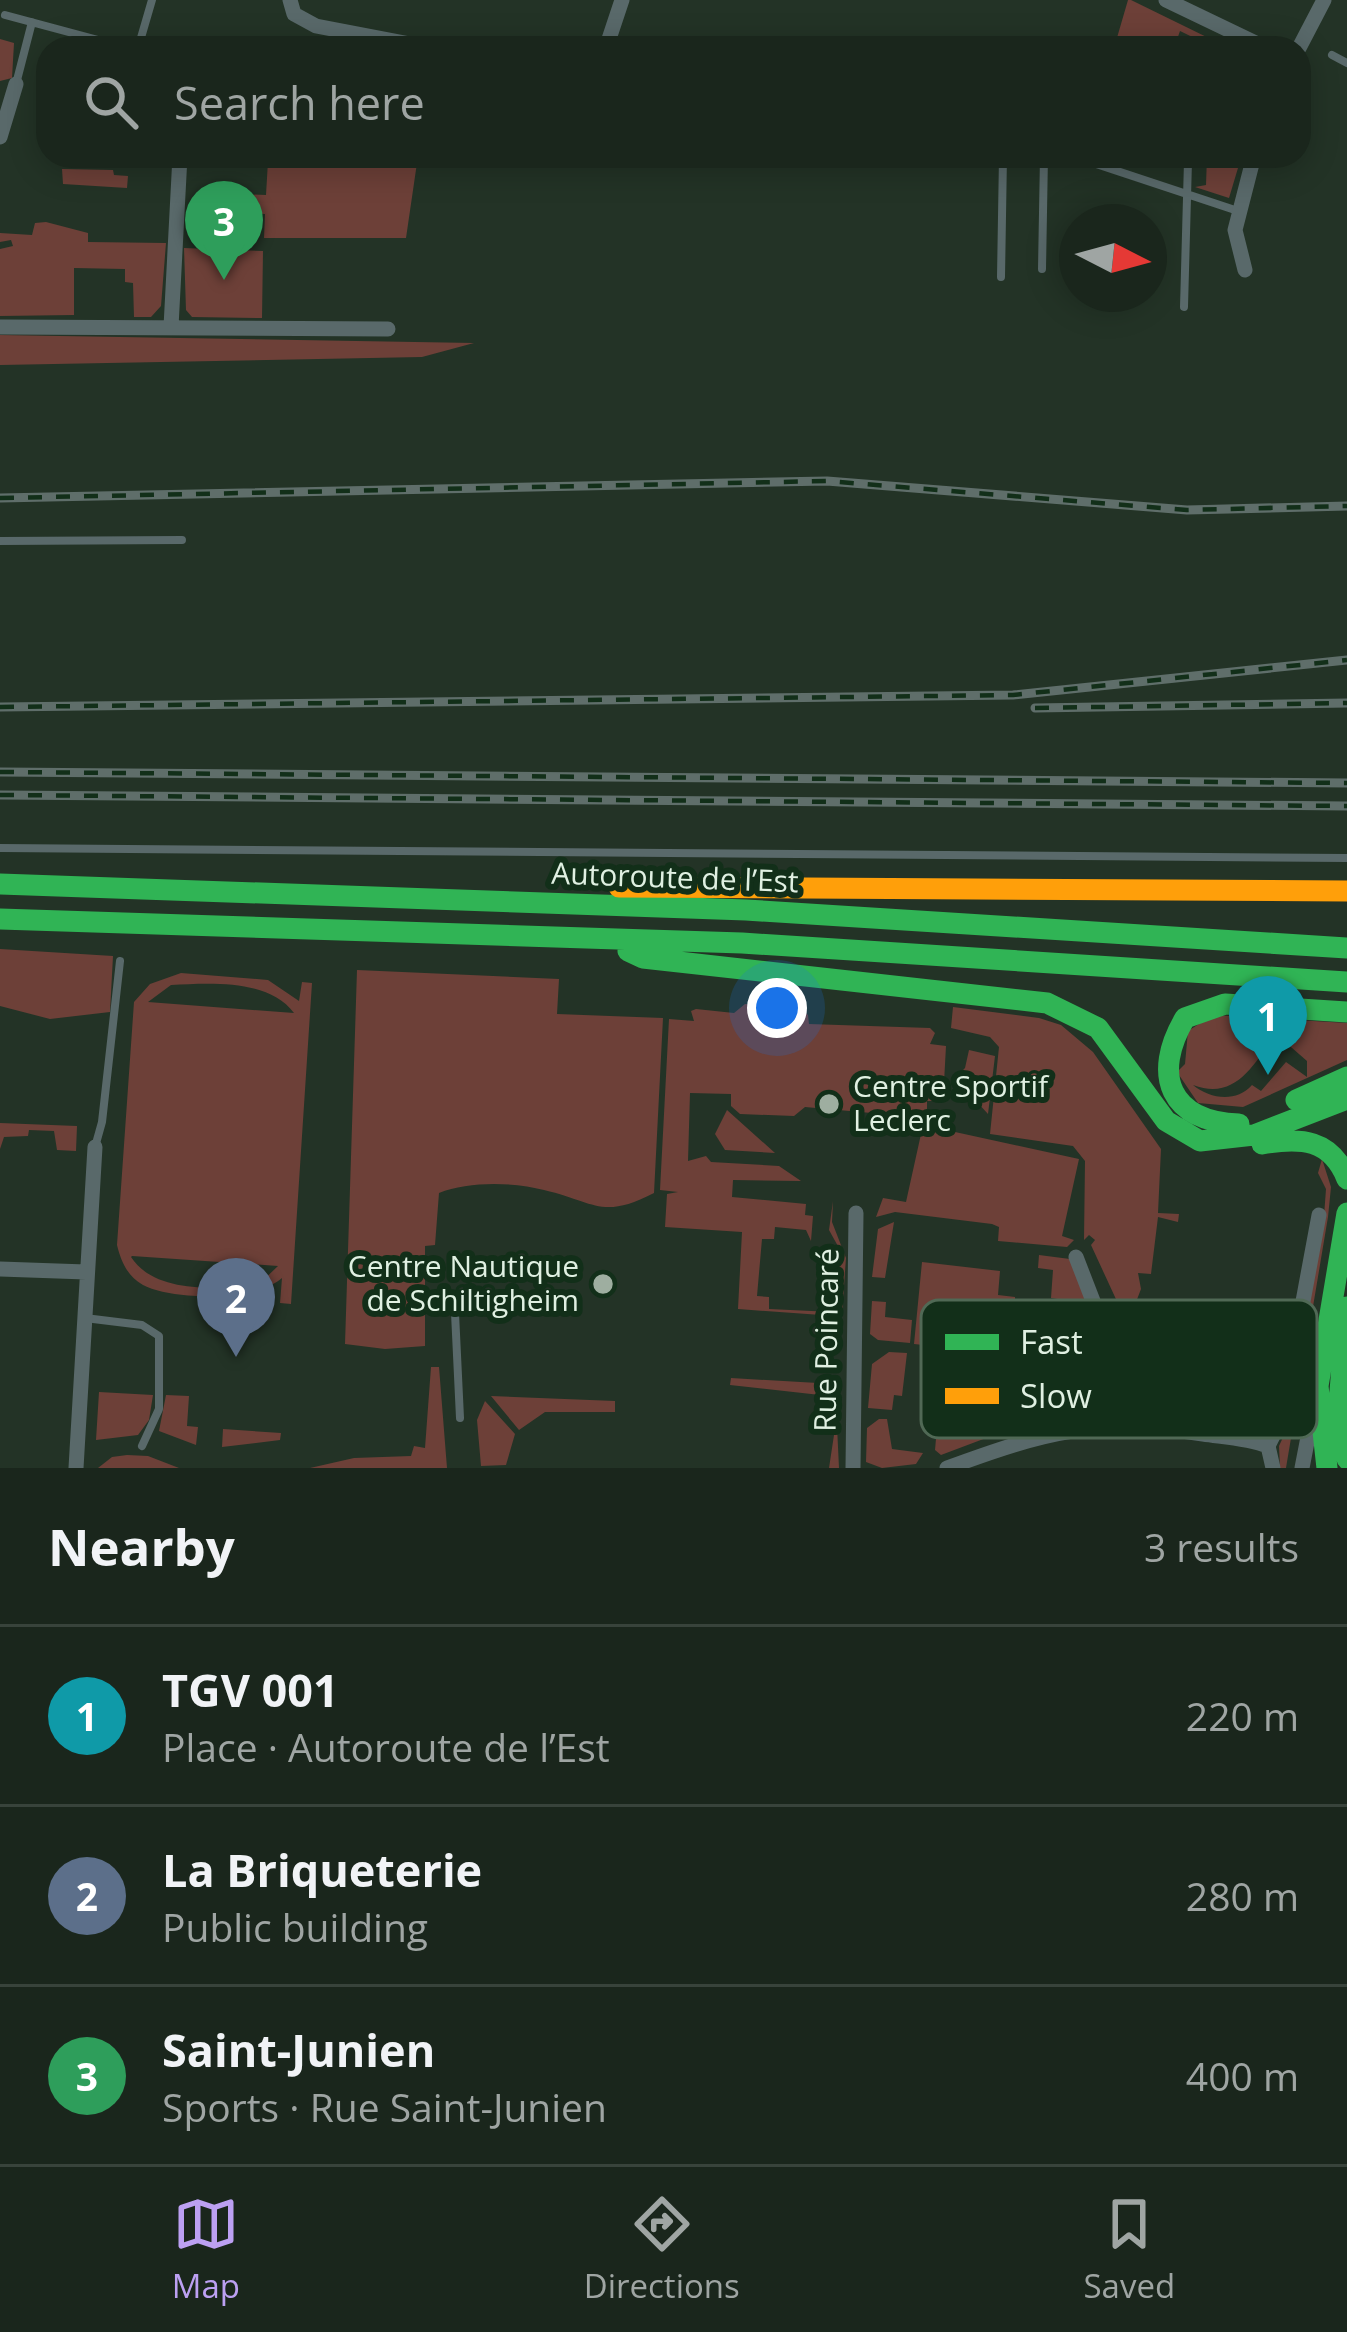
<!DOCTYPE html>
<html lang="en">
<head>
<meta charset="utf-8">
<style>
	body { margin:0; font-family:"Open Sans",sans-serif; background:#273229; color:#f1f3f6 }
	.compass { position:absolute; left:1059px; top:204px; width:108px; height:108px; border-radius:50%; background:#1a261c; box-shadow:0 6px 30px #0003; rotate:96deg }
	.you { position:absolute; left:777px; top:1008px; width:42px; height:42px; margin:-30px; border:9px solid #fff; border-radius:50%; background:#1a73e8; box-shadow:0 0 0 18px #1a73e833 }
	.badge { display:grid; place-items:center; width:78px; height:78px; border-radius:50%; background:#bca0f2; color:#fff; font-size:39px; font-weight:700 }
	.pin { position:absolute; translate:-50% -99px; filter:drop-shadow(0 3px 6px #0008) }
	.pin::after { content:''; position:absolute; top:63px; width:42px; height:36px; background:inherit; clip-path:polygon(0 0,100% 0,50% 100%) }
	.list { margin:0; padding:0; list-style:none }
	h2 { display:flex; justify-content:space-between; align-items:center; height:156px; margin:0; padding:0 48px; font-size:51px }
	h2 small { font-size:39px; font-weight:400; color:#9fa5a3 }
	.list li { display:grid; grid-template-columns:78px 1fr auto; gap:36px; align-items:center; box-sizing:border-box; height:180px; padding:0 48px; border-top:3px solid #38433b }
	.list b { display:block; font-size:45px; white-space:nowrap }
	.list p { margin:0; font-size:39px; white-space:nowrap; color:#9fa5a3 }
	.list em { font-size:39px; font-style:normal; color:#9fa5a3 }
	.icon { flex:none; width:66px; height:66px; fill:none; stroke:currentColor; stroke-width:2; stroke-linecap:round; stroke-linejoin:round }
	.map { position:relative; flex:none; width:1347px; height:1468px; overflow:hidden }
	.search { position:absolute; background:#1a261c; box-shadow:0 6px 30px #0003; left:36px; right:36px; top:36px; height:132px; display:flex; align-items:center; gap:30px; box-sizing:border-box; padding:0 42px; border-radius:36px; color:#9fa5a3; font-size:45px }
	.sheet { height:696px; background:#1a261c }
	nav { display:flex; justify-content:space-around; align-items:center; box-sizing:border-box; height:168px; border-top:3px solid #38433b; background:#1a261c; font-size:33px; color:#9fa5a3 }
	nav a { display:grid; justify-items:center; gap:6px }
	nav .on { color:#bca0f2 }
	.map>svg:first-child { display:block }
</style>
</head>
<body>
<div class="map">
<svg width="1347" height="1468" viewBox="0 0 1347 1468">
	<rect width="100%" height="100%" fill="#233326"/>
	<path fill="#6d4038" fill-rule="evenodd" d="M1128,0H1131L1227,47L1215,48L1180,31L1174,48H1114Z
		M0,39L14,43L12,78L0,81Z
		M418,156L406,238H264L265,214L236,213L237,194L266,195L268,161L232,156Z
		M1207,156L1241,158L1229,198L1195,187L1206,185Z
		M62,169L113,170L114,175L128,176L127,188L63,184Z
		M46,222L88,233V242L166,243L161,306L151,317H134L133,283L125,282V269L74,268V315L0,316V249L13,246L11,240L0,242V233L32,235L35,223Z
		M184,248L263,251L262,318L192,317L186,310Z
		M0,335L474,343L422,357L0,365Z
		M0,949L113,956L110,1012L50,1019L0,1006Z
		M357,970L559,979L557,1014L663,1018L654,1193C602,1220 595,1202 544,1190C514,1182 468,1181 439,1193L435,1245L425,1246V1346L385,1349L345,1344Z
		M181,973L268,980L299,1001L302,982L312,983L291,1304L280,1303L282,1278C257,1301 173,1301 143,1285C127,1276 121,1261 117,1245L134,1002L150,984ZM171,985C211,983 269,979 294,1013L148,1002ZM131,1257L132,1256L278,1266L256,1287C215,1288 155,1294 131,1257Z
		M745,1004L799,1007L808,1015L809,1024L930,1028L935,1033L930,1044L946,1046L943,1101H927V1118L805,1107L794,1116L740,1114L731,1106V1094L690,1093L688,1161L706,1156L711,1162L779,1166L801,1181L733,1180L732,1197L806,1204L805,1215L813,1216L811,1241L806,1230L775,1227L774,1239H762L757,1296L769,1297V1309L833,1312L839,1248L829,1230L833,1201L832,1222L846,1258L842,1313L835,1316L738,1309L742,1232L665,1227L667,1194L678,1192L660,1190L669,1019L694,1021L691,1011L696,1009L734,1013Z
		M953,1007L1039,1018L1061,1025L1093,1052L1161,1149L1158,1213L1179,1214L1178,1222L1158,1217L1151,1274L1138,1273L1141,1289L1136,1302L1121,1310L1091,1245L1095,1240L1089,1235L1084,1240L1085,1161L1073,1146L990,1134L999,1047L990,1037L951,1028Z
		M1213,1015L1347,1023V1060L1243,1107L1198,1103L1177,1072L1185,1064L1188,1031ZM1276,1034L1307,1061V1077L1286,1062L1261,1091L1252,1085C1236,1103 1210,1099 1193,1085C1236,1101 1253,1065 1276,1034Z
		M969,1050L995,1056L988,1114L955,1078L965,1068Z
		M727,1110L775,1153L725,1150L715,1134Z
		M0,1123L77,1126L76,1151L57,1150L54,1131L29,1130L28,1136L4,1137L0,1149Z
		M923,1125L1079,1159L1062,1236L1074,1240L1067,1247L998,1241L999,1227L992,1224L895,1212L876,1217L883,1198L906,1202Z
		M1322,1159L1331,1187L1328,1217L1286,1468H1280L1279,1446L1286,1431L1324,1216L1326,1189L1318,1173Z
		M894,1222L885,1278L872,1277L878,1229Z
		M1039,1255L1070,1259L1129,1410L1095,1411L1081,1386L1093,1387L1095,1364L1067,1361L1070,1301L1051,1298L1053,1270L1038,1268Z
		M922,1262L1000,1271L998,1295L1015,1297V1304L1023,1306L1018,1351L1023,1424L941,1455L935,1450L940,1393L958,1394L962,1364L941,1361L942,1347L914,1344Z
		M872,1301L886,1302L885,1317L912,1320L910,1343L878,1340L870,1334Z
		M889,1352L907,1353L902,1396L894,1395L892,1410L868,1408L872,1364Z
		M431,1367H439L447,1468H310L354,1458L411,1456L414,1446L425,1448Z
		M731,1378L835,1384L839,1468H829L834,1435L829,1396L730,1385Z
		M99,1392L153,1395L149,1420L138,1435L96,1440Z
		M166,1395L189,1396L187,1426L198,1427L196,1445L159,1431Z
		M491,1396L615,1401V1412H545L519,1430Z
		M485,1401L515,1434L506,1465L481,1466L477,1420Z
		M879,1419H887L892,1449L923,1453L916,1464L882,1468L866,1462L867,1428Z
		M223,1429L281,1433L280,1440L222,1447Z
		M127,1455L148,1456L179,1468H98L112,1457Z"/>
	<g fill="none" stroke-linecap="round" stroke-linejoin="round">
		<path stroke="#59696a" stroke-width="8" d="M5,15L128,48
			M138,48L152,0
			M1332,55L1347,63
			M16,84L32,22
			M1072,156L1238,211
			M1172,156L1188,161L1184,307
			M1042,269L1044,156
			M1001,277L1003,156
			M0,541L182,540
			M0,848L1347,858
			M95,1147L102,1122L120,961
			M455,1313L460,1418
			M85,1318L142,1325L159,1336V1409L142,1446"/>
		<path stroke="#59696a" stroke-width="15" d="M290,0L294,14L316,26L431,48
			M1166,0L1266,48
			M606,48L622,0
			M1299,48L1324,0
			M0,137L16,84
			M1245,270L1235,230L1254,156
			M0,327L388,329
			M171,327L180,156
			M1076,1257L1141,1425
			M0,1269L86,1272
			M76,1468L95,1147
			M853,1468L856,1213
			M947,1468C1048,1431 1095,1418 1203,1434C1224,1437 1248,1438 1268,1446
			M1273,1468L1268,1446L1281,1420L1319,1215
			M1302,1468L1315,1401"/>
		<path stroke="#30b455" stroke-width="21" d="M0,884L746,910L1347,948
			M0,919L742,943L1347,982
			M628,951L643,958L1047,1003L1098,1028L1166,1121L1200,1141L1254,1135L1347,1099
			M1296,1100L1347,1077
			M1239,1124C1170,1122 1151,1075 1185,1018L1225,1004L1347,1012
			M1262,1144C1301,1137 1331,1139 1347,1179
			M1347,1307L1339,1403L1347,1459
			M1327,1468L1318,1386L1347,1213"/>
		<path stroke="#ff9f0a" stroke-width="21" d="M619,887L1347,891"/>
		<g stroke="#5f6e6a" stroke-width="9">
			<path id="rail" d="M0,498L827,481L1187,510L1347,506
				M0,707L1013,695L1347,660
				M1035,708L1347,703
				M0,772L1347,783
				M0,795L1347,806"/>
		</g>
		<use href="#rail" stroke="#122f19" stroke-width="4.5" stroke-dasharray="14" stroke-linecap="butt"/>
	</g>
	<g fill="#9eaea0" stroke="#122f19" stroke-width="4.5">
		<circle cx="829" cy="1104" r="12"/>
		<circle cx="603" cy="1284" r="12"/>
	</g>
	<g text-anchor="middle" stroke-width="12" stroke-linejoin="round" paint-order="stroke">
		<g font-size="30" fill="#e0f0e2" stroke="#122f19">
			<text transform="translate(675 878) rotate(2)" y="10">Autoroute de l’Est</text>
			<text transform="translate(827 1340) rotate(-89)" y="10">Rue Poincaré</text>
		</g>
		<g font-size="30" fill="#e0f0e2" stroke="#122f19" text-anchor="start">
			<text x="853" y="1097">Centre Sportif<tspan x="853" dy="34">Leclerc</tspan></text>
			<text x="579" y="1277" text-anchor="end">Centre Nautique<tspan x="579" dy="34">de Schiltigheim</tspan></text>
		</g>
	</g>
	<rect x="921" y="1300" width="396" height="138" rx="18" fill="#122f19" stroke="#506955" stroke-width="3"/>
	<rect x="945" y="1334" width="54" height="16" fill="#30b455"/>
	<rect x="945" y="1388" width="54" height="16" fill="#ff9f0a"/>
	<g font-size="33" fill="#e0f0e2">
		<text x="1020" y="1354">Fast</text>
		<text x="1020" y="1408">Slow</text>
	</g>
</svg>
<svg class="compass" viewBox="-18 -18 36 36"><path d="M0-13l5 13h-10z" fill="#e53935"/><path d="M0 13l5-13h-10z" fill="#9fa5a3"/></svg>
<div class="you"></div>
<div class="pin badge" style="left:1268px;top:1075px;background:#0f9aa8">1</div>
<div class="pin badge" style="left:236px;top:1357px;background:#5c6f8a">2</div>
<div class="pin badge" style="left:224px;top:280px;background:#2e9e5b">3</div>
<div class="search"><svg class="icon" aria-label="search" viewBox="0 0 24 24"><circle cx="10" cy="10" r="6"/><path d="M15 15l6 6"/></svg>Search here</div>
</div>
<section class="sheet">
<h2>Nearby<small>3 results</small></h2>
<ul class="list">
<li><span class="badge" style="background:#0f9aa8">1</span><div><b>TGV 001</b><p>Place · Autoroute de l’Est</p></div><em>220 m</em></li>
<li><span class="badge" style="background:#5c6f8a">2</span><div><b>La Briqueterie</b><p>Public building</p></div><em>280 m</em></li>
<li><span class="badge" style="background:#2e9e5b">3</span><div><b>Saint-Junien</b><p>Sports · Rue Saint-Junien</p></div><em>400 m</em></li>
</ul>
</section>
<nav>
<a class="on"><svg class="icon" aria-label="map" viewBox="0 0 24 24"><path d="M3 6l6-2 6 2 6-2v14l-6 2-6-2-6 2zM9 4v14M15 6v14"/></svg>Map</a>
<a><svg class="icon" aria-label="directions" viewBox="0 0 24 24"><path d="M12 3l9 9-9 9-9-9zM9 14v-3h6M13 9l2 2-2 2"/></svg>Directions</a>
<a><svg class="icon" aria-label="saved" viewBox="0 0 24 24"><path d="M7 4h10v16l-5-4-5 4z"/></svg>Saved</a>
</nav>
</body>
</html>
